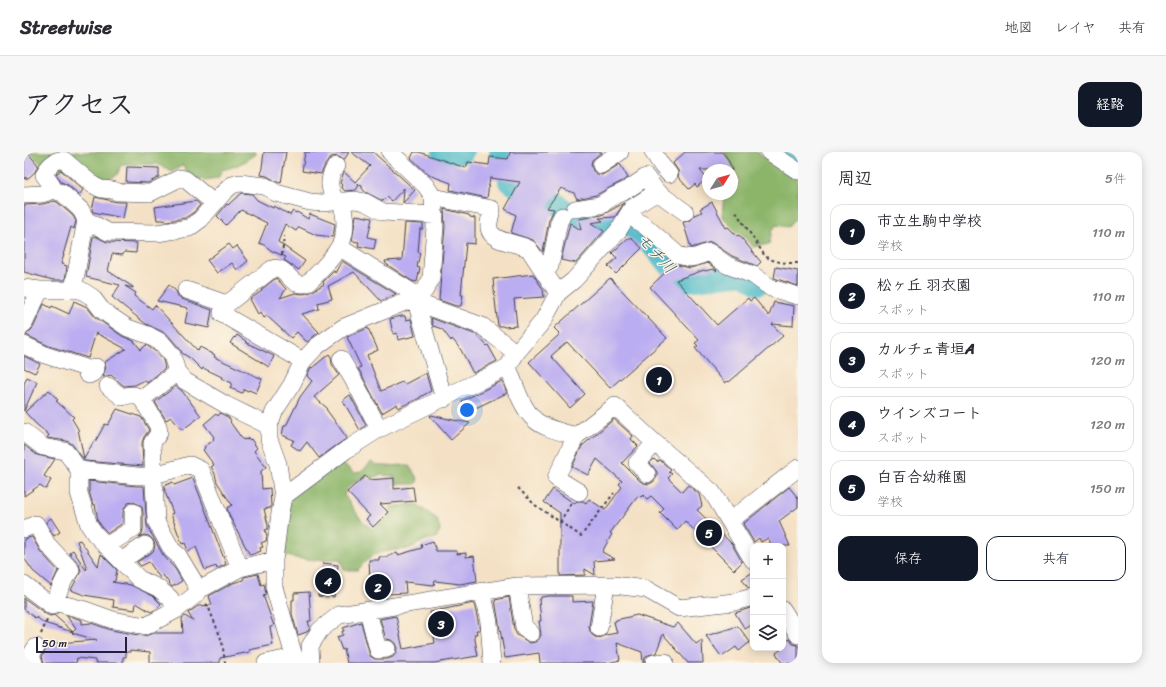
<!DOCTYPE html>
<html lang="ja">
<head>
<meta charset="utf-8">
<style>
	body { margin:0; font-family:Sriracha,"Klee One",sans-serif; background:#f7f7f7; color:#2b2b33 }
	.controls { position:absolute; right:12px; bottom:12px; display:grid; overflow:hidden; border-radius:8px; box-shadow:0 2px 10px #0003 }
	.controls button { width:36px; height:36px; display:grid; place-items:center; padding:0; border:0; border-bottom:1px solid #e1e1e2; background:#fff; color:#2b2b33; font:20px sans-serif }
	.compass { position:absolute; left:678px; top:12px; width:36px; height:36px; border-radius:50%; background:#fff; box-shadow:0 2px 10px #0003; rotate:53deg }
	.scale { position:absolute; left:12px; bottom:10px; width:91px; box-sizing:border-box; padding-left:4px; border:2px solid #22223b; border-top:0; font-size:11px; line-height:14px; white-space:nowrap; color:#22223b; -webkit-text-stroke:3px #fcf5e5; paint-order:stroke }
	.you { position:absolute; left:443px; top:258px; width:14px; height:14px; margin:-10px; border:3px solid #fff; border-radius:50%; background:#1a73e8; box-shadow:0 0 0 6px #1a73e833 }
	.badge { display:grid; place-items:center; width:26px; height:26px; border-radius:50%; background:#111827; color:#fff; font-size:13px; font-weight:700 }
	.pin { position:absolute; translate:-50% -50%; border:2px solid #fff; box-shadow:0 1px 4px #0006 }
	.list { margin:0; padding:0; list-style:none }
	h2 { display:flex; justify-content:space-between; align-items:center; height:52px; margin:0; padding:0 16px; font-size:17px }
	h2 small { font-size:13px; font-weight:400; color:#7c7c81 }
	.list li { display:grid; grid-template-columns:26px 1fr auto; gap:12px; align-items:center; box-sizing:border-box; height:56px; margin:0 8px 8px; padding:0 8px; border:1px solid #e1e1e2; border-radius:12px }
	.list b { display:block; font-size:15px; white-space:nowrap }
	.list p { margin:0; font-size:13px; white-space:nowrap; color:#7c7c81 }
	.list em { font-size:13px; font-style:normal; color:#7c7c81 }
	.actions { display:flex; gap:8px; padding:12px 16px }
	.actions a { flex:1; padding:9px 0; border:1px solid #111827; border-radius:12px; text-align:center; font-size:14px; color:#111827 }
	.actions .main { background:#111827; color:#fff }
	.icon { flex:none; width:22px; height:22px; fill:none; stroke:currentColor; stroke-width:2; stroke-linecap:round; stroke-linejoin:round }
	.map { position:relative; flex:none; width:774px; height:511px; overflow:hidden; border-radius:12px }
	header { display:flex; align-items:center; gap:24px; box-sizing:border-box; height:56px; padding:0 20px; background:#fff; border-bottom:1px solid #e1e1e2 }
	header strong { font-size:19px }
	nav { display:flex; gap:22px; margin-inline-start:auto; font-size:14px }
	.intro { display:flex; align-items:center; justify-content:space-between; box-sizing:border-box; height:96px; padding:0 24px }
	h1 { margin:0; font-size:28px }
	.button { padding:10px 18px; border-radius:12px; background:#111827; color:#fff; font-size:14px; font-weight:700 }
	main { display:flex; gap:24px; padding:0 24px }
	aside { flex:1; background:#fff; border-radius:12px; box-shadow:0 2px 10px #0003 }
	.map>svg:first-child { display:block }
</style>
</head>
<body>
<header>
<strong>Streetwise</strong>
<nav><a>地図</a><a>レイヤ</a><a>共有</a></nav>
</header>
<div class="intro"><h1>アクセス</h1><a class="button">経路</a></div>
<main>
<div class="map">
<svg width="774" height="511" viewBox="0 0 774 511">
	<rect width="100%" height="100%" fill="#fcf5e5"/>
	<filter id="ink" filterUnits="userSpaceOnUse"><feTurbulence type="fractalNoise" baseFrequency=".025" numOctaves="2"/><feDisplacementMap in="SourceGraphic" scale="8" xChannelSelector="R" yChannelSelector="G"/><feConvolveMatrix kernelMatrix="1 2 1 2 8 2 1 2 1" color-interpolation-filters="sRGB"/></filter>
	<filter id="wash" filterUnits="userSpaceOnUse"><feTurbulence type="fractalNoise" baseFrequency=".012" numOctaves="4" result="noise"/><feDisplacementMap in="SourceGraphic" scale="16" xChannelSelector="R" yChannelSelector="G"/><feGaussianBlur stdDeviation="0.9" result="paint"/><feColorMatrix in="noise" values="0 0 0 0 0 0 0 0 0 0 0 0 0 0 0 0 0 1.4 0 .05"/><feComposite in="paint" operator="in"/></filter>
	<g filter="url(#wash)">
		<rect width="100%" height="100%" fill="#f4e1c5"/>
		<path fill="#8cb56b" stroke="#576c53" d="M3,0H232V2C222,10 211,15 198,18L194,26L180,28L167,27L159,13L148,20L133,12L97,13L93,23L83,28L65,19L18,13L6,1Z
			M700,0H733L774,26V60L772,66L764,75L752,73L748,79L745,92L729,95L720,83L712,80L698,64L700,42H708V34L716,30L704,5Z
			M347,310C359,318 373,311 385,314L394,327L392,332H373L370,324L355,323L348,327L342,323C333,330 323,332 320,343C330,356 335,369 349,377L366,362V355L392,352L413,367L416,378L412,386C398,387 395,393 383,397C377,398 370,398 364,399C350,401 343,407 334,418H320L316,407C298,408 277,409 260,403L264,369L263,353L268,344L314,311L323,315L330,321L337,320Z"/>
		<g fill="none" stroke-linecap="round" stroke-linejoin="round">
			<path stroke="#4fbbc9" stroke-width="22" d="M419,0L424,1L439,0
				M476,0L480,1L486,11L485,29L498,38L518,44L532,51L562,76L605,73L618,82L653,123L662,129L720,122L734,132
				M762,0L774,8"/>
		</g>
		<g id="blocks">
			<path fill="#bbadf1" d="M0,0H3L14,13L11,20L2,28V25L0,27Z
				M240,0H262L257,31L253,30L243,24L237,23Z
				M281,0H325L320,8L313,4L307,5L301,13L297,22L278,19Z
				M327,0H349L391,38L379,51L380,36L368,49L363,45L359,49L341,40L338,36V34L333,32L335,33L332,38L321,39L317,35L318,33L316,31L320,20L331,30L346,14Z
				M390,0H395L442,16L444,10L465,13L466,5L484,7L486,0H578L568,8L567,13L569,19L573,22L578,23L596,12L604,26L572,43L553,47L550,41L537,36L523,56L530,57L525,68L519,100L509,88L487,81L492,63L481,57L496,30L466,26L463,46L426,38L427,31L405,23L387,6Z
				M661,0H698L703,6L709,18H676L683,27L673,35L671,32L665,37L654,25L655,20L649,11Z
				M103,15L135,16V25L124,31L102,30Z
				M37,18L59,38L55,43L44,33L37,30L32,22Z
				M217,41L228,42L233,48L249,56L250,54L266,63L269,59L272,61L273,60L284,67L286,62L311,72L309,85L292,83L275,75L272,79L261,72L254,90L281,109L275,118L260,108L262,105L248,99L240,93L235,91L243,71L217,58L202,73L193,64L203,52L204,53Z
				M71,45L93,50H102L99,66L69,60L68,58Z
				M30,49L33,50L49,64L52,69L50,77L47,75L39,103H40L37,112L43,114L41,128H29L0,120V53L19,52Z
				M172,49L176,53L170,60L161,66L143,69L139,68H133L131,55Z
				M688,50L702,76L704,75L713,84L715,83L737,110L733,114L708,104L687,90L667,96L659,70L665,69L670,63L678,60L676,57Z
				M600,51L591,65L575,66L579,69L567,71L580,79L552,111L537,108L546,71L557,78L555,67L578,63Z
				M420,57L445,63L446,65L451,66V92L442,91L437,143H439L437,154H432L415,148L421,75Z
				M332,63L348,66L344,85L352,87L350,97L334,94L335,90L328,89Z
				M381,71L399,72V77H396L394,100L396,101L393,115L396,116L393,130L388,129L362,112L361,109L378,108Z
				M71,84L83,90L113,91L112,101L100,100L99,103L88,102L84,119L109,135V136L101,134L112,141L110,144L128,157L131,153L174,199L176,195L191,203L190,205L238,227L232,241L225,238L224,239L220,237L218,241L206,236L208,231L197,226L198,225L179,216L178,218L166,206L158,201L156,197L143,182L122,172L88,145L96,133L62,125L69,85Z
				M604,86H607L618,96L592,122L584,114L593,106L588,101Z
				M205,92L209,97L213,94L224,109L213,118L208,111L193,121L183,108Z
				M318,109L372,142L357,149L330,120L304,134L308,147L294,151L295,157L278,162L295,180L283,190L273,180L267,186L243,164L240,166L237,160L234,162L226,147L238,139L237,138L252,126L262,137L256,146L271,141L279,142L287,140L300,132L299,130L310,119L311,121Z
				M684,111L693,118L692,119L689,117L681,119L680,118L652,128L693,173L724,146L726,149L730,146L745,164L750,150L770,154L769,174L748,172L759,184L705,230L704,229L701,231L671,196L674,194L671,191L675,188L626,135L650,112L666,116Z
				M752,115L774,119V134L750,126Z
				M509,122L519,137L520,145L490,147L493,174L480,175L479,174H474L471,148L469,127Z
				M586,126L643,186L586,236L543,190L527,204L561,242L546,256L505,210L536,182L530,176Z
				M145,133L152,139L154,144L158,147L188,158L185,176L161,171L164,156L133,149Z
				M50,149L63,155L71,165L98,184L110,189L117,198L122,193L131,199L139,208L141,216L123,231L121,228L111,233L100,234L87,223L79,225V224L82,215L81,210L102,197L72,181L64,206L25,194L2,183L9,176L20,152L27,156L28,154L45,162Z
				M377,164H381L382,168L387,167L391,184L374,188L373,181L369,182L366,167Z
				M407,166L453,183L463,194L464,193L473,209L449,221L437,198L430,189L428,187L427,189L418,177L409,174Z
				M344,176L354,198L343,203L357,239L378,230L381,232L402,221L407,239L396,245V246L374,256L373,252L358,261L334,216L337,215L323,185Z
				M213,183L222,189L221,190L250,204L245,215L206,191L210,185L211,186Z
				M305,202L307,205L308,212L315,223L290,245L303,256L302,257L323,286L295,306L283,290L276,299L267,293L270,288L258,283L260,274H262L276,245L288,229L283,224L287,215L288,216Z
				M0,204L16,212L11,221L0,216Z
				M3,225L13,230L0,259V232Z
				M478,229L483,241L443,260L438,249Z
				M152,234L158,239L177,264L158,278L147,265L142,268L131,250Z
				M25,238L34,248L32,249L50,265L48,267L54,277L60,307L70,289L71,290L81,272L84,273L93,257L117,265L125,278L120,285L118,291L119,314L61,309L48,292L43,289L23,286L25,283L12,272L1,260Z
				M326,243L342,273L336,278L319,249V248Z
				M196,261L204,265L207,269L206,270L219,288L221,287L222,288L224,286L226,288L227,287L233,296L230,299L242,315L237,319L238,337L246,336L247,354V356L240,357L244,373V377L241,378L243,384L242,389L237,391L239,395L236,396L237,399L226,403L206,365L203,356L208,353L193,330L191,322L188,316L187,315L190,313L179,298L181,296L180,295L190,288L189,287L190,285L180,272L192,262L194,264Z
				M407,263L429,268L446,271L427,288L406,264Z
				M590,267L609,284L607,287L614,294L598,311L616,329L620,331L625,332L629,330L633,325V320L626,311L630,307L633,310L636,308L647,318L645,320L648,322L644,326L658,340L664,333L675,342L678,354L673,358L708,392L718,410L710,418L661,369L653,378L636,361L640,357L627,344L623,347L619,343L617,345L615,343L586,381L588,382L578,400L591,407L570,409L571,423L561,417V423L536,424V361L520,350L529,337L551,352L553,349H559L562,351L565,347L581,358L598,335L595,332L598,329L573,307L564,323L548,315L558,294Z
				M0,293L13,303L31,307L20,324L27,328L22,337L16,333L0,344Z
				M341,324L345,328L370,326V337L389,335L391,349L356,352L364,360L349,375L342,367L346,364L323,340Z
				M169,326L202,412L193,417L192,414L181,418L172,395L164,399L161,391L158,392L147,362L149,361L141,340L140,334L149,330L150,333Z
				M65,329L112,334H120L123,374L139,403L152,418L158,429L148,435L139,423L136,426L125,410L117,414L113,410L127,401L130,398L131,393L129,388L125,384L120,383L115,385L118,382L119,377V360L118,355L114,352L109,350L104,351L101,355L99,360V371L84,381L79,376L74,369L71,352L69,353L65,339Z
				M765,335L774,346V355L755,369L766,394H748L744,386L737,390L735,386L730,390L719,372Z
				M27,366L36,380L30,384L22,370Z
				M8,385L16,399L34,419L27,434L9,419L0,406V387Z
				M56,388L74,414L77,402L93,418L91,429L88,430L107,433L129,444L137,452L134,456L127,460L112,451L111,458L89,455L90,448L60,443L47,438L57,419L55,412L45,401L49,398L62,418L63,417L53,389Z
				M409,389L412,399H433V402L442,401V405L450,404L453,429L436,432L411,429L410,433L381,430L382,441L363,442V445L347,448L345,408H355V405H364V403L373,401L374,403L398,396L397,393Z
				M299,411L314,413L310,445L304,444V445L294,444Z
				M729,420V435L724,436L718,427Z
				M234,422L237,433L240,432L242,442L239,443L250,474L246,475L249,493L225,498L226,500L196,506V511H126V500L106,498V500H102V505H99V511H71V508L53,506L52,511H20L18,504L22,496L21,492L73,488L48,481L52,477L42,463L58,468V472L67,471L87,478L120,484L130,481H159L158,466L161,464L169,469L164,461L174,454L188,453L185,444L209,431L219,428L220,425Z
				M285,440L287,469H284L286,476L283,480L274,483L268,462V448H270V441Z
				M525,444H548V450L569,449L565,474L566,479L568,483L573,486L578,485L582,483L593,481L590,470L592,469V468L613,463L649,475L654,471L672,492L678,488L679,511H664L639,482L632,501L624,503L621,506L620,511H619L618,500L593,491L596,508L584,511H516L515,501L481,506L471,448L485,445L490,477L493,483L506,491L511,490L515,487L517,483L515,469H517L515,448L517,447V445Z
				M0,446L22,462L26,464L30,463L49,480L20,471L12,465L11,466L0,457Z
				M450,451L456,478H452L453,482H450L454,504L410,511H323L320,497L318,498L313,485L319,483L318,479H320L319,476L337,470L346,504L351,507H364L369,505L372,501L373,496L371,491L367,488L362,487L356,467L372,464L379,497L411,491L406,460Z
				M729,455V472L721,477L711,461Z
				M714,474L726,490L715,499L712,495L699,504L698,503L697,504L682,484Z
				M765,487L769,492L774,493V511H758L752,501L759,496V490Z"/>
		</g>
	</g>
	<g filter="url(#ink)">
		<use href="#blocks" fill-opacity="0" stroke="#423f50" stroke-width="1"/>
		<g fill="none" stroke-linecap="round" stroke-linejoin="round">
			<g stroke="#423f50" stroke-width="18">
				<path id="minor" d="M629,0L638,14L645,22
					M745,0L774,19
					M577,13L596,0
					M30,38L27,32L20,23C23,15 32,6 40,8L69,33L77,37L89,38L94,40L126,41L156,26L161,27L190,51
					M0,43L18,42L30,38L38,41L57,58L62,68L84,80L133,81L165,76L177,67L199,41L208,33L216,31L241,34L252,41L286,50L298,51L331,48L341,50L359,60L411,63
					M409,45L468,57C467,63 464,70 465,76C467,91 494,90 505,97L534,141
					M311,49C305,36 303,27 312,14
					M551,57L576,53L590,44L603,38L622,25L633,40L661,60
					M604,63L621,74L654,103L665,106L672,105L685,100L703,113L729,123L747,136L774,144
					M315,95L394,144L400,153L458,174L492,201
					M520,121L526,114L535,70L538,64
					M0,136L16,138H57L68,145L77,157L86,164L104,176L124,183L138,191L148,203L153,220L161,229L202,253L245,274
					M49,138L62,68
					M162,138L203,152
					M391,146L420,247
					M0,172L16,138
					M0,193L21,203L65,217L63,222L65,223L69,221L72,215
					M317,207L334,236L355,277
					M279,209L198,162V160L203,152L248,117C262,112 265,133 278,132C285,132 291,124 295,120C318,96 327,82 317,49
					M484,215C490,231 498,257 511,268C521,277 539,280 552,284L591,254L631,291L688,340L729,408
					M153,220L118,247L134,274L135,281L128,291L132,369L148,398L154,403L175,438
					M84,234L98,245C106,242 111,242 118,247
					M0,280L19,295L41,299L48,308L55,318V341L65,373L71,382L115,427L134,436L146,446L152,458
					M552,284L532,326L555,340
					M55,318L113,324L130,323L166,313L177,318L216,416
					M623,322L613,311L631,291
					M259,345L322,298L355,277L484,215L492,201L519,169L534,141L550,128L594,79L608,56L633,40
					M706,369L774,316
					M0,377L12,372L23,392L47,418L41,426L30,450L61,458L89,468L122,474L152,458L170,444L175,438L216,416L250,408
					M82,394L109,377V360
					M97,409L121,393
					M0,433L28,454
					M493,434L500,475L507,481
					M458,439L465,470L468,511
					M759,458L774,483
					M344,459L354,498L363,497
					M575,476L582,433
					M10,511L7,503L12,495
					M242,511L270,505
					M272,511L250,435V408L256,361L259,345L254,312L245,287V274L250,260L268,232L279,209L292,195L304,186L320,175L391,146L401,138L407,127L411,74L409,45L402,34L366,0
					M287,511L286,494L296,478L315,463L493,434L589,433L622,437L655,456L710,450L729,445
					M630,511L641,510V511"/>
			</g>
			<path stroke="#423f50" stroke-width="2" stroke-dasharray="3 3" stroke-linecap="butt" d="M712,60L741,104C751,111 762,111 774,111
				M258,103L260,84
				M494,336L511,353L557,384L590,341
				M536,370L547,352
				M182,452L184,454L198,489L201,511
				M17,482L24,466"/>
			<use href="#minor" stroke="#fff" stroke-width="17"/>
		</g>
	</g>
	<g text-anchor="middle" stroke-width="3" stroke-linejoin="round" paint-order="stroke">
		<g font-size="16" font-style="italic" fill="#32586d" stroke="#fcf5e5">
			<text transform="translate(633 101) rotate(47)" y="6">モチ川</text>
		</g>
	</g>
</svg>
<div class="controls">
<button>+</button>
<button>−</button>
<button><svg class="icon" aria-label="layers" viewBox="0 0 24 24"><path d="M12 4l9 5-9 5-9-5zM3 14l9 5 9-5"/></svg></button>
</div>
<svg class="compass" viewBox="-18 -18 36 36"><path d="M0-13l5 13h-10z" fill="#e53935"/><path d="M0 13l5-13h-10z" fill="#7c7c81"/></svg>
<div class="scale">50 m</div>
<div class="you"></div>
<div class="pin badge" style="left:635px;top:228px">1</div>
<div class="pin badge" style="left:354px;top:435px">2</div>
<div class="pin badge" style="left:417px;top:472px">3</div>
<div class="pin badge" style="left:304px;top:429px">4</div>
<div class="pin badge" style="left:685px;top:381px">5</div>
</div>
<aside>
<h2>周辺<small>5件</small></h2>
<ul class="list">
<li><span class="badge">1</span><div><b>市立生駒中学校</b><p>学校</p></div><em>110 m</em></li>
<li><span class="badge">2</span><div><b>松ヶ丘 羽衣園</b><p>スポット</p></div><em>110 m</em></li>
<li><span class="badge">3</span><div><b>カルチェ青垣A</b><p>スポット</p></div><em>120 m</em></li>
<li><span class="badge">4</span><div><b>ウインズコート</b><p>スポット</p></div><em>120 m</em></li>
<li><span class="badge">5</span><div><b>白百合幼稚園</b><p>学校</p></div><em>150 m</em></li>
</ul>
<div class="actions"><a class="main">保存</a><a>共有</a></div>
</aside>
</main>
</body>
</html>
